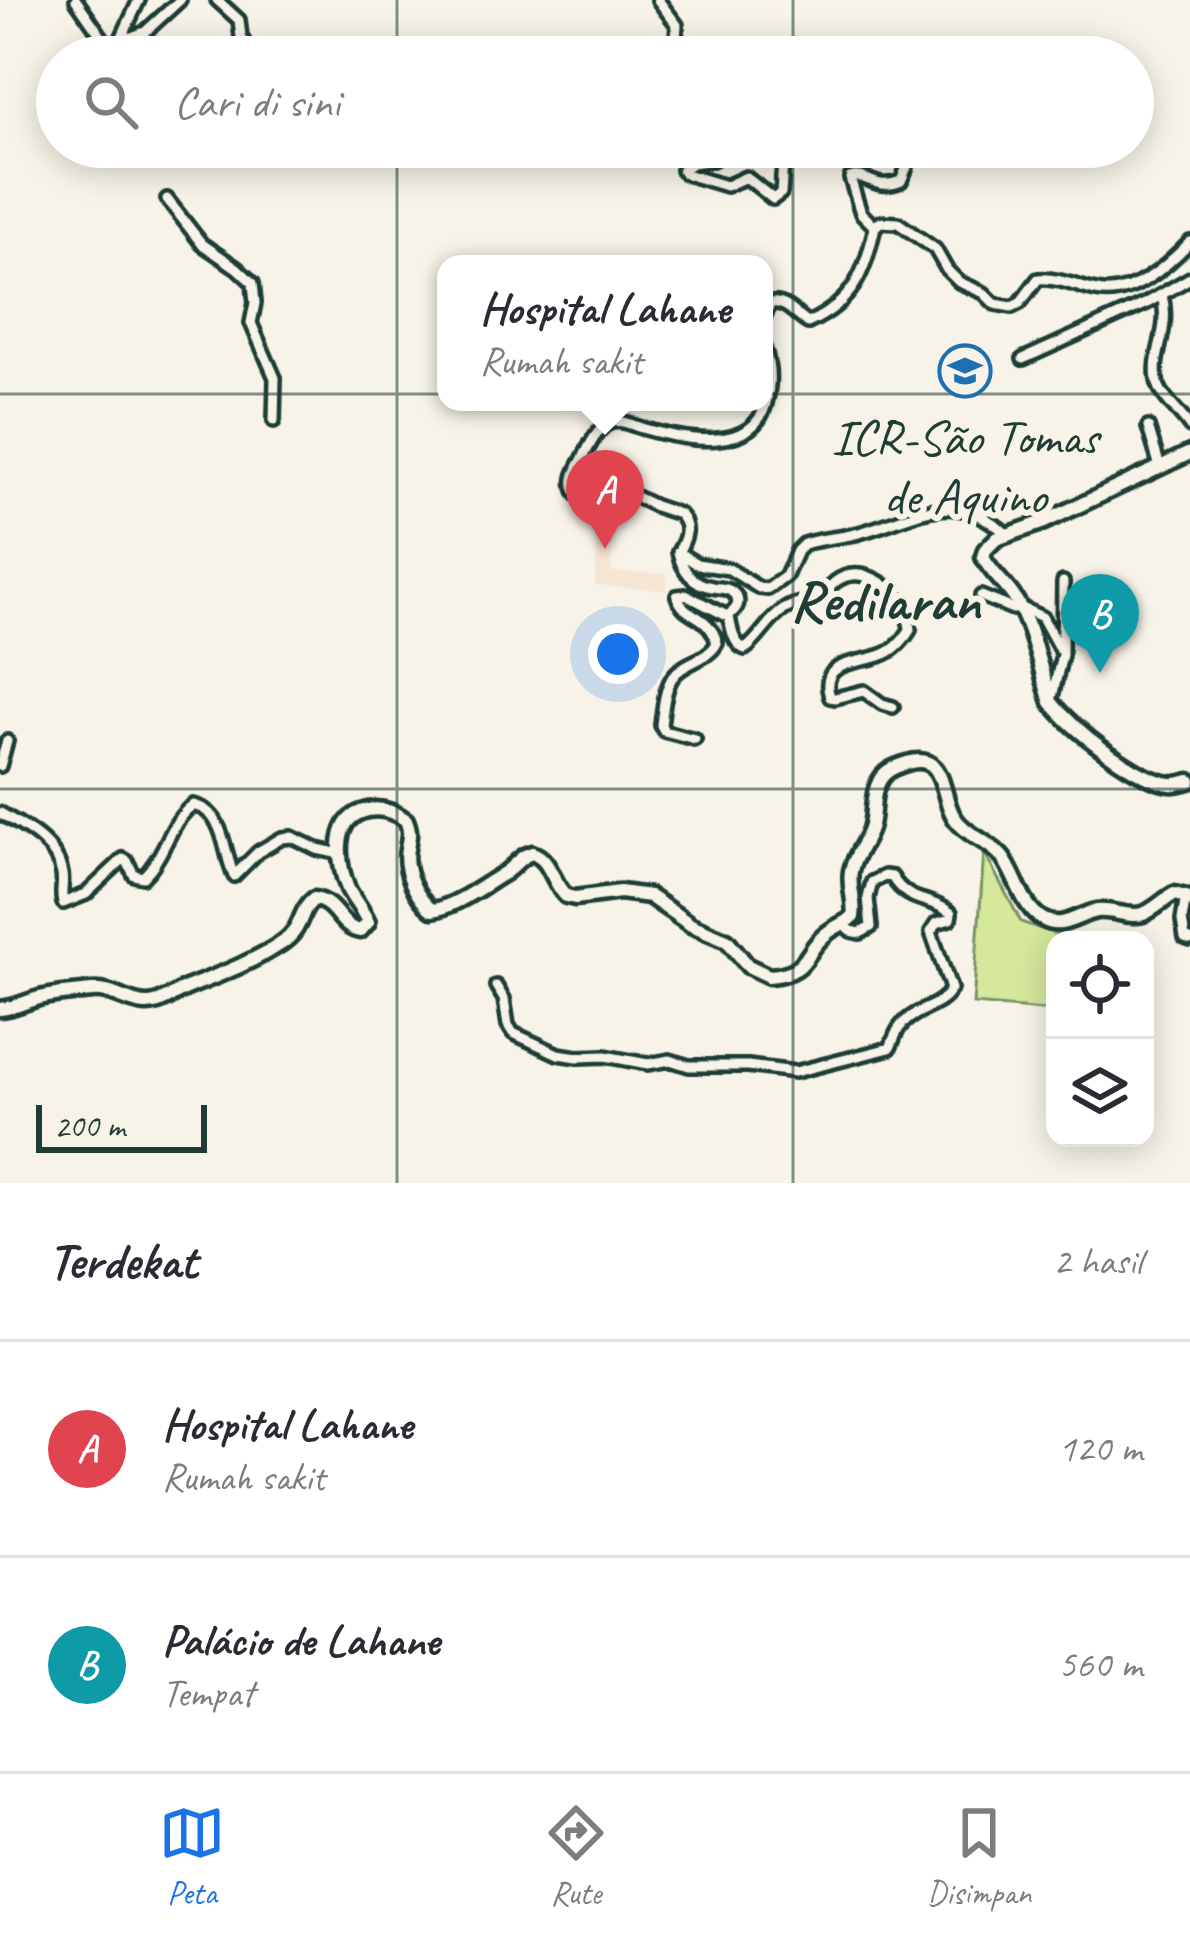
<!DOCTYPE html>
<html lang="id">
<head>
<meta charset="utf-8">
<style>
	body { margin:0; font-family:Caveat,sans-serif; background:#f2f2f3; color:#2b2b33 }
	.controls { position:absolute; right:36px; bottom:36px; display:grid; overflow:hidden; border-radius:24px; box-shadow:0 6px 30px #0003 }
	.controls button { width:108px; height:108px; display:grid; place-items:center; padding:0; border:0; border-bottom:3px solid #e1e1e2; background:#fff; color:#2b2b33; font:60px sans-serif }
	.scale { position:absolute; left:36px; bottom:30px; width:171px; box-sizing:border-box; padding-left:12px; border:6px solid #1f3d34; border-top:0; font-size:33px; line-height:42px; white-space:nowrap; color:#1f3d34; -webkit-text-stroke:9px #f7f3e8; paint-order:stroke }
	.you { position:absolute; left:618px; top:654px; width:42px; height:42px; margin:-30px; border:9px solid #fff; border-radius:50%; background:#1a73e8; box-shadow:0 0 0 18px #1a73e833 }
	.badge { display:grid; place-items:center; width:78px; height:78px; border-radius:50%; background:#1a73e8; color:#fff; font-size:39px; font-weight:700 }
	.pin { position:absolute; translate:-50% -99px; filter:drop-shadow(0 3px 6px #0008) }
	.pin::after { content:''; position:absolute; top:63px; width:42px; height:36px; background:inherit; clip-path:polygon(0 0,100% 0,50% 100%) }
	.popup { position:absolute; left:437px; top:255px; width:336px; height:156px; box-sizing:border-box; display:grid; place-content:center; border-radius:24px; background:#fff; filter:drop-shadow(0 3px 9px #0005); font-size:39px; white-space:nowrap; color:#7c7c81 }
	.popup b { font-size:45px; color:#2b2b33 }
	.popup::after { content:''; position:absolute; left:50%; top:100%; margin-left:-24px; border:24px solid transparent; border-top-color:#fff }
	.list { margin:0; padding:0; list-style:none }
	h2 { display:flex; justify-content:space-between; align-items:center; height:156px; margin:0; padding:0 48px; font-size:51px }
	h2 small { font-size:39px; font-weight:400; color:#7c7c81 }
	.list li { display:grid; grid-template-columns:78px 1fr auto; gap:36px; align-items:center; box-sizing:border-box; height:216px; padding:0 48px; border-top:3px solid #e1e1e2 }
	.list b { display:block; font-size:45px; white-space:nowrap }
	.list p { margin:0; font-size:39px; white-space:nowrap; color:#7c7c81 }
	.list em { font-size:39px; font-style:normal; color:#7c7c81 }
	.icon { flex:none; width:66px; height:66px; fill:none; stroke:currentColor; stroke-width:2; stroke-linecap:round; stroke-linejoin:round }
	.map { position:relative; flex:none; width:1190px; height:1183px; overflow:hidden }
	.search { position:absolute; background:#fff; box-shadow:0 6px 30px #0003; left:36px; right:36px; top:36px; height:132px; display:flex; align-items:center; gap:30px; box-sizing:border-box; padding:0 42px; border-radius:66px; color:#7c7c81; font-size:45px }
	.sheet { height:588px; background:#fff }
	nav { display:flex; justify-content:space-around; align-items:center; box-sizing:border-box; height:168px; border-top:3px solid #e1e1e2; background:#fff; font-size:33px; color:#7c7c81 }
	nav a { display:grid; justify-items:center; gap:6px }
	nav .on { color:#1a73e8 }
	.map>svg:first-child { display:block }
</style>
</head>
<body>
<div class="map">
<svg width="1190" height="1183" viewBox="0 0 1190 1183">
	<rect width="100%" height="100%" fill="#f7f3e8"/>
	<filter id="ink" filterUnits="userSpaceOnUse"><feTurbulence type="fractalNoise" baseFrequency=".00833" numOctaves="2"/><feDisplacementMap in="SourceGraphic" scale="24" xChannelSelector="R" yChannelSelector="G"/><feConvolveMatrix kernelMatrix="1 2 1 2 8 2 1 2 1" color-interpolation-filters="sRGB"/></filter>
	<g filter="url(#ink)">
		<path fill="#f6e5d3" d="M598,515L615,516L610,568L613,572L667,574L666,590L595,586Z"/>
		<path fill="#d5e89c" stroke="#7a9268" stroke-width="3" d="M984,852L1021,922L1072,940H1055V1011L973,1004Z"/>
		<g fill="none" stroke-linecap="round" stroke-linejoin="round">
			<g stroke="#1f3d34" stroke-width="18">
				<path id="minor" d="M76,0L106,43L111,45L120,41L139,0
					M217,0L239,20L241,37L249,50L269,54
					M658,0L677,25L676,38L670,55L665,57
					M121,41L145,32L180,0
					M696,57L708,46L711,57
					M720,147L713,160L692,163L682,170L686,174L726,186L746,177L773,199L781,193C784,166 777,167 800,147
					M167,199L202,244L237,268L253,283L255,303L251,323L275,378L274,421
					M875,227L861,213L850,178C868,172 875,192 901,181L907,167L891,147
					M1162,295C1171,330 1152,353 1157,380C1160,397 1181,413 1190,427
					M764,317L771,303C786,300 796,316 808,323C855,301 864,273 875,227L880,222L898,223L935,249L947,270L959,282L984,293L995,304L1012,307L1020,303L1038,279C1057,277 1078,287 1096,291C1132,299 1168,265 1190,242
					M1023,359L1147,303L1190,278
					M1148,427L1160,467
					M678,552C686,539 691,526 679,514L655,506L609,484L589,492L577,494C570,482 575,472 582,460C588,449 596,429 609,423C621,418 633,426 645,429C684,440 753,454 766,403C771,384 771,367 764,348
					M678,552L697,564L729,569L759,588L768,589L786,576L797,551L804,544C822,538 841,538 859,533C919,516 953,486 1008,535
					M677,596C684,619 709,612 717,643C708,661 683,661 672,678C664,691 663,711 661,725L664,731L695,739
					M677,596L686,595L727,616C735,611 744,602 732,592C726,587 720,589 712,587C693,584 682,570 678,552
					M981,596L1013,609L1020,608
					M1020,607L1042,617L1060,650
					M729,616C731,628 733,644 745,649C759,640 768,619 785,609C796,602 811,604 821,596C827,593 830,586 835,582C852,569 873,575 888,588C900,599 909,613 910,630C903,641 894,651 882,655C859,664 818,660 830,697L835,698L864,691L882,704L893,707
					M1052,697L1062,655L1063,582
					M0,766L7,741
					M0,813C24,827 57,843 62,874C64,885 60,892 63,903L86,894L123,859L127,861L134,875L143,877C166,855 169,822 193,805C226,812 223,853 234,876L258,852L282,838L292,837L317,849L340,854
					M1186,896L1182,920L1185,938L1190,940
					M496,986L504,999L508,1025L513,1033L558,1054L578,1057L605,1056L648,1064L670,1060L689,1066H748L795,1072L890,1048C895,1037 897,1027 907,1020C922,1007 941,1007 951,989L931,932L937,923L950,919L951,913C930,896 909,905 892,877L885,876L872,882L868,898L871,927L860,933L851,931L844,924"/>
			</g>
			<g stroke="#1f3d34" stroke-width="21">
				<path id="major" d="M1190,453L1044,522L996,539L985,550L983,557C991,574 1008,585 1017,602C1034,632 1040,670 1051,702C1071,728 1138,781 1171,784C1177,785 1184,782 1190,781
					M0,1009C14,1008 23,1003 36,999C52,994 75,993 92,991C113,989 126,1003 146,1004C161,1005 175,992 189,987C221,974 253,962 282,943C304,928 298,911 314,899C337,902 339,928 360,931L368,922C363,910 354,901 348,889C339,867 331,823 361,812C377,806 392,810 406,820C411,832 409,836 407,849C403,870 416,898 432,910C452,908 483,886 501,875C514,868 518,857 532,853C551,859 552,883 566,896L575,898L620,892L649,896L691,925L727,940L748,966L769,976C811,973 802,953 826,934C834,927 844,924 853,917C856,901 848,887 851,871C854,856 865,844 870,829C875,814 871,798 878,784C883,771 894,767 907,763C947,751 940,796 954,817C966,836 990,841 1003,858C1017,877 1022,908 1044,920C1063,930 1079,914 1097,911C1112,909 1128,918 1143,914C1154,910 1163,900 1174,894L1190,898"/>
			</g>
			<use href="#minor" stroke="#f7f3e8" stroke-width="9"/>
			<use href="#major" stroke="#f7f3e8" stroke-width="12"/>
		</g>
	</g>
	<path fill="none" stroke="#1f3d34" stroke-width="3" stroke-opacity="0.55" d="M397,0V57M793,0V57M397,147V1183M793,147V1183M0,394H1190M0,789H1190"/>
	<defs>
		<g id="university-ring" transform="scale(2.7)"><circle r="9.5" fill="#f7f3e8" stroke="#1f6fb2" stroke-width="1.5"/><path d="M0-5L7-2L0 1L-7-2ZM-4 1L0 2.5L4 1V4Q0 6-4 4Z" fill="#1f6fb2"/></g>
	</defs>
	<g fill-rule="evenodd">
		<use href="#university-ring" x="965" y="371"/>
	</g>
	<g text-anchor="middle" stroke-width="12" stroke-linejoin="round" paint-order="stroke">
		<g font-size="51" fill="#1f3d34" stroke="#f7f3e8">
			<text x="965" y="454">ICR-São Tomas<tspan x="965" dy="59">de Aquino</tspan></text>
		</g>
		<g font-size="57" font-weight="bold" fill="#1f3d34" stroke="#f7f3e8">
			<text x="885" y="620">Redilaran</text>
		</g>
	</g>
</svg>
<div class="controls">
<button><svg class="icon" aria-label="locate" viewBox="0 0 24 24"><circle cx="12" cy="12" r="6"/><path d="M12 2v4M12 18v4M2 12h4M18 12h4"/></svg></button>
<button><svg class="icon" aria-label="layers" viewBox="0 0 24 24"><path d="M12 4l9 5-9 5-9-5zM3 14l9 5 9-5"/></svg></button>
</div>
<div class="scale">200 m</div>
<div class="you"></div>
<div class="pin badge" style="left:605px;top:549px;background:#e0444e">A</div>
<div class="popup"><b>Hospital Lahane</b>Rumah sakit</div>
<div class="pin badge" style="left:1100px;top:673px;background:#0f9aa8">B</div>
<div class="search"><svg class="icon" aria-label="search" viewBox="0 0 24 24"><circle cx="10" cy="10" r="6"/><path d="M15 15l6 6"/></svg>Cari di sini</div>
</div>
<section class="sheet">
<h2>Terdekat<small>2 hasil</small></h2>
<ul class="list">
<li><span class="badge" style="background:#e0444e">A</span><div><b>Hospital Lahane</b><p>Rumah sakit</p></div><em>120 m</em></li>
<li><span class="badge" style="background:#0f9aa8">B</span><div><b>Palácio de Lahane</b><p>Tempat</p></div><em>560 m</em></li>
</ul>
</section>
<nav>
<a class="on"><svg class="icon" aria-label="map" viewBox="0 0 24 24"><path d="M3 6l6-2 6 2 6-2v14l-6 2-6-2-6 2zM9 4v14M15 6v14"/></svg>Peta</a>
<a><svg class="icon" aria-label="directions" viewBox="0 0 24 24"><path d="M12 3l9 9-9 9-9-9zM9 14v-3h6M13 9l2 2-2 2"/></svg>Rute</a>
<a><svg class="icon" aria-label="saved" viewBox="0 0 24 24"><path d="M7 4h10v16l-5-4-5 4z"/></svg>Disimpan</a>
</nav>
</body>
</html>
